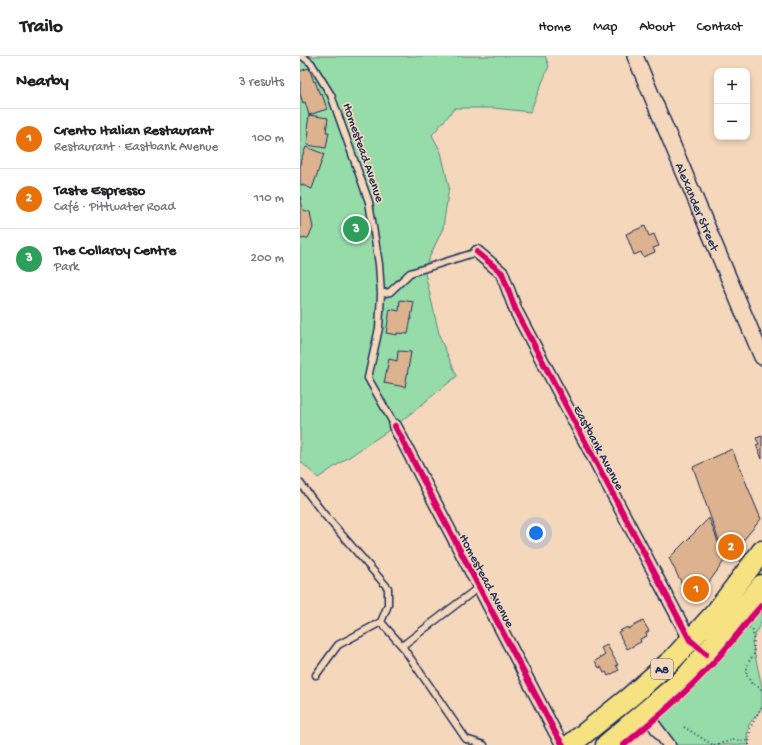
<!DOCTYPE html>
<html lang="en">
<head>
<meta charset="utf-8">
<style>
	body { margin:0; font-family:"Gochi Hand",sans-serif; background:#f6f6f6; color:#202124 }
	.controls { position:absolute; right:12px; top:12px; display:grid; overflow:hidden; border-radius:8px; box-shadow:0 2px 6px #0003 }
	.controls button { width:36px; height:36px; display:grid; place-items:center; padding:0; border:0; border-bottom:1px solid #e0e0e0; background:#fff; color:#202124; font:20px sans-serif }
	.you { position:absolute; left:236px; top:477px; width:14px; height:14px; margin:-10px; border:3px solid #fff; border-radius:50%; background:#1a73e8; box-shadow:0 0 0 6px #1a73e833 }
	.badge { display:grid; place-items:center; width:26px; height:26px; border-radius:50%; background:#1a73e8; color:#fff; font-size:13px; font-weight:700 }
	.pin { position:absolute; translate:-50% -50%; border:2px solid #fff; box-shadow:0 1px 4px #0006 }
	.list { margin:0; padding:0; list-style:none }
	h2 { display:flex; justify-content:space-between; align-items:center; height:52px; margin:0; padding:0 16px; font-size:17px }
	h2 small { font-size:13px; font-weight:400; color:#757577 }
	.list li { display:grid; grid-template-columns:26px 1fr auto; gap:12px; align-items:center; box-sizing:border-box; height:60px; padding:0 16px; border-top:1px solid #e0e0e0 }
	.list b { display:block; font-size:15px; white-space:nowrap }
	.list p { margin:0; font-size:13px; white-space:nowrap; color:#757577 }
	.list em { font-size:13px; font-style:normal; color:#757577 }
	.map { position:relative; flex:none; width:462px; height:689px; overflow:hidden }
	header { display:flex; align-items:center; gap:24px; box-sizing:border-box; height:56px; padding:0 20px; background:#fff; border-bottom:1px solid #e0e0e0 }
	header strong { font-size:19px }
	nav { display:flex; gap:22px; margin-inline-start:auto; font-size:14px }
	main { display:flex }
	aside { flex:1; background:#fff }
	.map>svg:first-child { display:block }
</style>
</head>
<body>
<header>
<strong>Trailo</strong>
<nav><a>Home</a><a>Map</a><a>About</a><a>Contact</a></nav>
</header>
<main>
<aside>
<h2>Nearby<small>3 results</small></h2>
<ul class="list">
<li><span class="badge" style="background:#e8710a">1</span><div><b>Crento Italian Restaurant</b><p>Restaurant · Eastbank Avenue</p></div><em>100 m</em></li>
<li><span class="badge" style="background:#e8710a">2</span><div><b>Taste Espresso</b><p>Café · Pittwater Road</p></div><em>110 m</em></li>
<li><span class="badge" style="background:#2e9e5b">3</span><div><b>The Collaroy Centre</b><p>Park</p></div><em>200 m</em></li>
</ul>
</aside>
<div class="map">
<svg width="462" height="689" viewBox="0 0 462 689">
	<rect width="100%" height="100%" fill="#f5d7bb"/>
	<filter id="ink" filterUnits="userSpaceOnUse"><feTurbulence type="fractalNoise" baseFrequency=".025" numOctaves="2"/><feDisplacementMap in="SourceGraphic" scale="8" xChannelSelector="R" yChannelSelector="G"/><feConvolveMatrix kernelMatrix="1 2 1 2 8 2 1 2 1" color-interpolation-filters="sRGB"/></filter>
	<g filter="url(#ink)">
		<path fill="#95dca9" stroke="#588684" d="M0,0H245L249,10L230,56L194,52H155L132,79L141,96L149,131L143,172L124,213L140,282L157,320L95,370L18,422L0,405Z
			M462,552V563L452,586L462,631V652L449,668L447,681L449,689H377L358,664L411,611Z"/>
		<path fill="#ddb28e" stroke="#1b2f5e" d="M9,12L14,26L15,25L20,39L22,38L27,53L9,59L5,46L3,47L0,38V15Z
			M9,59L28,62L26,76H29L26,92L7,89L9,75L7,74Z
			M6,91L24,98L12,133L0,128V110L2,106H0Z
			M0,140L3,154L10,156L13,172L8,182L0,183Z
			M345,170L349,180L354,178L359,190L353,192L355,196L343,201L341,196L334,199L326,178Z
			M100,244L114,246L108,278L97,277V279L86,277L90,253L99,255Z
			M98,295L111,296L105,331L84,327L89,303L97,305Z
			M462,380V403L456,389L459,388L456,382Z
			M432,393L461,463L426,505L393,411Z
			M409,462L425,504L396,544H390L369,502Z
			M343,565L349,575L346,577L347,580L340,583L341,586L327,593L318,576L327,571L328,573Z
			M307,589L318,609H316L319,614L308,620L306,616L304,617L301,611L299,612L295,605L305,599L301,592Z"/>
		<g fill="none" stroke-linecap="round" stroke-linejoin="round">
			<g stroke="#1b2f5e" stroke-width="9">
				<path id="service" d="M2,0L11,7L31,39L69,146L79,208L81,238L79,272L68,322L95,370
					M81,238L90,236L110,217L177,196
					M0,427L23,457L88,532V549L81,566L102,590L166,683L184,689
					M102,590L179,531
					M16,619L38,589L81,566"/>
			</g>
			<g stroke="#1b2f5e" stroke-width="15">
				<path id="minor" d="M177,196L202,217L216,255L390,584L394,588
					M95,370L256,678L263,689
					M345,657L369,689"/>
			</g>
			<g stroke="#1b2f5e" stroke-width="18">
				<g id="tertiary">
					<path id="s1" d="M335,0L462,301"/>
				</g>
			</g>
			<g stroke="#1b2f5e" stroke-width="23">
				<path id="trunk" d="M270,689L331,640L373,603L416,556L462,495
					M306,689L385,622L437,561L462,529"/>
			</g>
			<path stroke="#1b2f5e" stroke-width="2" stroke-dasharray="1 3" stroke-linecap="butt" d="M449,572L453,575L454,598L448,607L446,618L452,628L460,631L462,635
				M384,671L413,689
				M414,689L434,684L449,685
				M449,689L450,672L462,650"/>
			<use href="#service" stroke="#f5d7bb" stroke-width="6"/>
			<use href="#minor" stroke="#f5d7bb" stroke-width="12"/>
			<use href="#tertiary" stroke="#f5d7bb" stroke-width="15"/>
			<use href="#trunk" stroke="#f7e281" stroke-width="20"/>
			<g stroke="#f5d7bb" stroke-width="8">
				<path id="cycleway" d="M177,196L202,217L216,255L390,584L406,598
					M95,370L256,678L263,689
					M324,689C355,663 387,636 414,606C431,588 445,567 462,549"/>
			</g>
			<use href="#cycleway" stroke="#d6006c" stroke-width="6"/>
		</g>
	</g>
	<g text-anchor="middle" stroke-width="3.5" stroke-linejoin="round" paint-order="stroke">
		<rect fill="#f5d7bb" stroke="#5c617a" stroke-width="1" x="351" y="603" width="22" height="20" rx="3"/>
		<g font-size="12" font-weight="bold" fill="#1b2f5e">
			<text x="362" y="617">A8</text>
		</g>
		<g font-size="13" fill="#1b2f5e" stroke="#f5d7bb">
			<text transform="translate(65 96) rotate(71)" y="5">Homestead Avenue</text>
			<text dy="5" stroke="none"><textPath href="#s1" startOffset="163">Alexander Street</textPath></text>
			<text transform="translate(300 391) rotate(62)" y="5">Eastbank Avenue</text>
			<text transform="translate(188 524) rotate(62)" y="5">Homestead Avenue</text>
		</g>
	</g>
</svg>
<div class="controls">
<button>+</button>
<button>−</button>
</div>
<div class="you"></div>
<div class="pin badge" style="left:396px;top:533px;background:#e8710a">1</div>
<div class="pin badge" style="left:431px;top:491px;background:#e8710a">2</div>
<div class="pin badge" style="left:56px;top:173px;background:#2e9e5b">3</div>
</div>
</main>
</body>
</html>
